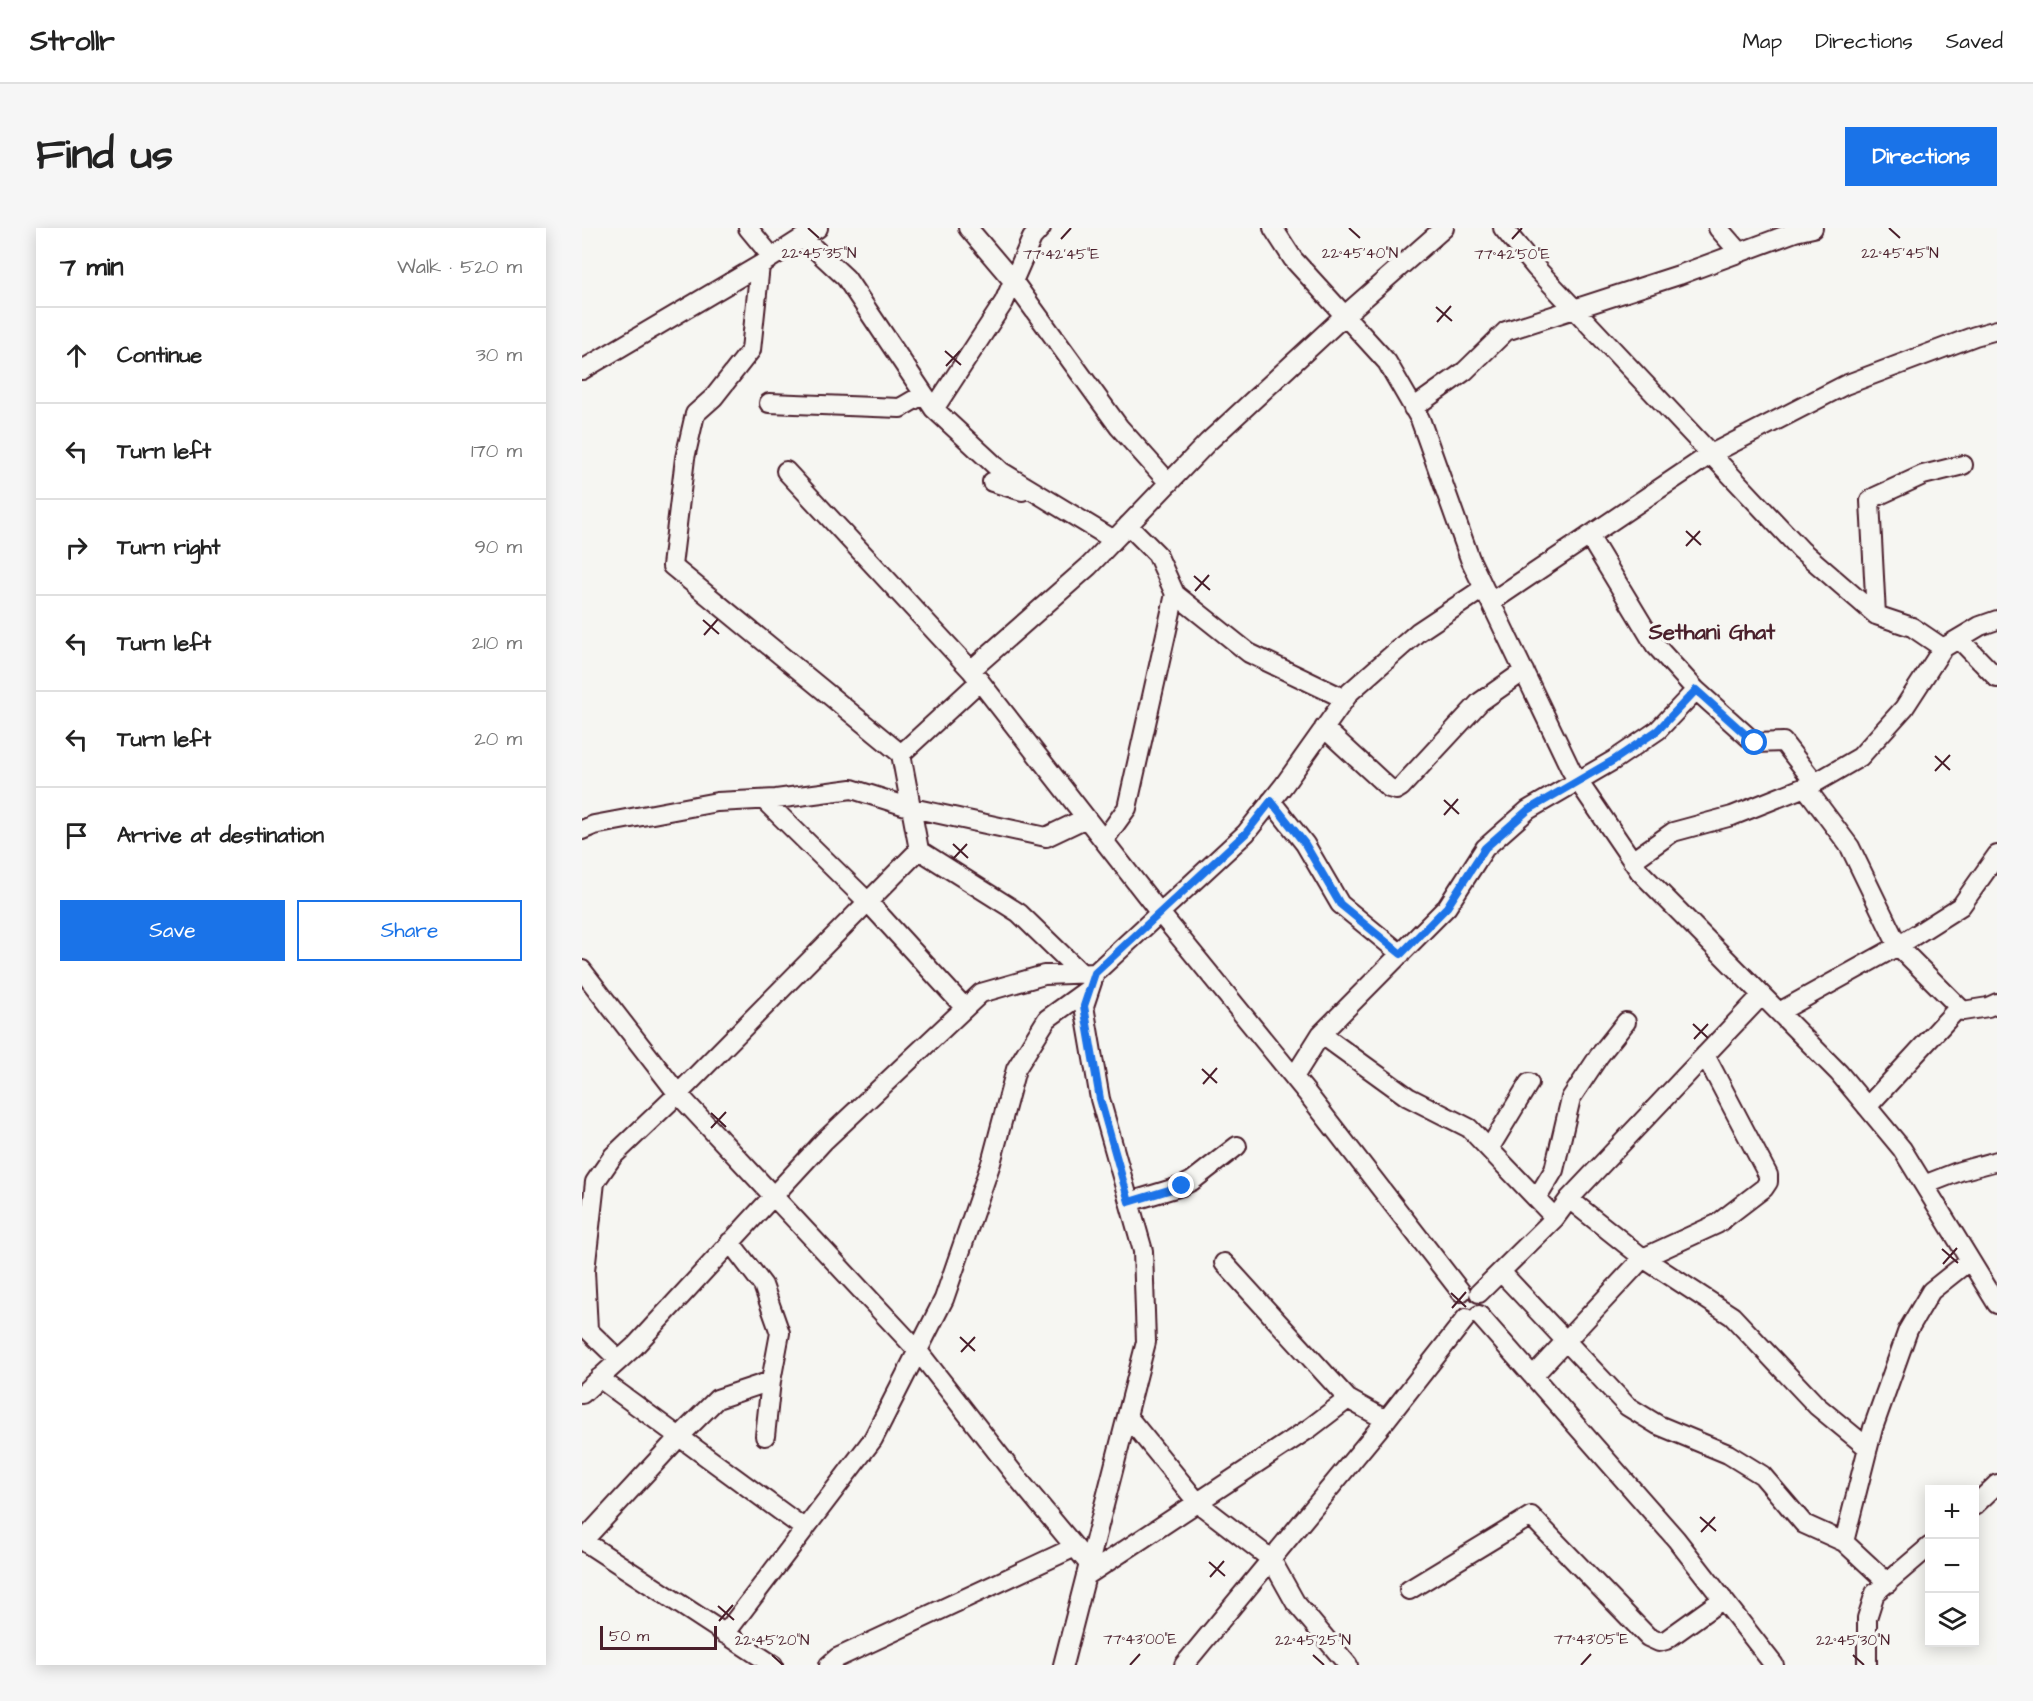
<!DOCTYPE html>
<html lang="en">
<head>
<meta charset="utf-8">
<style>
	body { margin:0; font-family:"Architects Daughter",sans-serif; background:#f6f6f6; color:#222 }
	.controls { position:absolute; right:18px; bottom:18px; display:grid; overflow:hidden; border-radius:0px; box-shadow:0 3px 15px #0003 }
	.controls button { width:54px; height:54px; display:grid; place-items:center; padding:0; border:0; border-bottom:2px solid #e0e0e0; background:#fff; color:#222; font:30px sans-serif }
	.scale { position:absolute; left:18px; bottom:15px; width:117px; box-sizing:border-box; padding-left:6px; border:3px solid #4a1f2b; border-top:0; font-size:16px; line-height:21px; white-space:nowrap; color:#4a1f2b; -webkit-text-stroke:4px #f6f6f2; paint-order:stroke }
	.stop { position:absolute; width:18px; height:18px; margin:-14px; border:4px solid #1a73e8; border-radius:50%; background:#fff }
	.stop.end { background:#1a73e8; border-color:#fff; box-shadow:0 2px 6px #0008 }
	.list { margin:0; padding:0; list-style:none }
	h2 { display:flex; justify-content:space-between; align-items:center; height:78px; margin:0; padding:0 24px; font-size:26px }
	h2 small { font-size:20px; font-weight:400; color:#767676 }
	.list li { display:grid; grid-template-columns:39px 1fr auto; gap:18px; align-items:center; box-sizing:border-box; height:96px; padding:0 24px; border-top:2px solid #e0e0e0 }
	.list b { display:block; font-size:22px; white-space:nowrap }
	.list em { font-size:20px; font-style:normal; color:#767676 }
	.actions { display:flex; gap:12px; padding:18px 24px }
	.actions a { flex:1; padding:14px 0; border:2px solid #1a73e8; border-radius:0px; text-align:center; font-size:21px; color:#1a73e8 }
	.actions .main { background:#1a73e8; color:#fff }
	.icon { flex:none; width:33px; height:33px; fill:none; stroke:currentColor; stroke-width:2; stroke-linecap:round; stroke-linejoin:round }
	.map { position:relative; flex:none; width:1415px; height:1437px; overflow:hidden; border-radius:0px }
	header { display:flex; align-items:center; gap:36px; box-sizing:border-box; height:84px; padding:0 30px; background:#fff; border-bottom:2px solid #e0e0e0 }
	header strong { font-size:28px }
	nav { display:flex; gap:33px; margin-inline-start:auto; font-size:21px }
	.intro { display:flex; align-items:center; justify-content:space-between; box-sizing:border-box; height:144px; padding:0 36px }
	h1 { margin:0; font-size:42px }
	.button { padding:15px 27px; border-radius:0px; background:#1a73e8; color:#fff; font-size:21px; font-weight:700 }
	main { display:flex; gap:36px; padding:0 36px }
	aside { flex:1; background:#fff; border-radius:0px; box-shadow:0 3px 15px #0003 }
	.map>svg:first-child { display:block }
</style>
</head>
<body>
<header>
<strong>Strollr</strong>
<nav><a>Map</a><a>Directions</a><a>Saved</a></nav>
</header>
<div class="intro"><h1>Find us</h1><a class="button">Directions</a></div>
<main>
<aside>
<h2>7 min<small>Walk · 520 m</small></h2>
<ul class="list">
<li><svg class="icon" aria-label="ahead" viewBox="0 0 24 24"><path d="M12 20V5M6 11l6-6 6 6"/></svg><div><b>Continue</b></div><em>30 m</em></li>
<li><svg class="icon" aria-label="left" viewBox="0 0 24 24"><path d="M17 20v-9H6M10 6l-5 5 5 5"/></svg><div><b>Turn left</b></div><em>170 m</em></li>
<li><svg class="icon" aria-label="right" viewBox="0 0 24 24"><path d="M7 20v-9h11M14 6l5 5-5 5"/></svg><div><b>Turn right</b></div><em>90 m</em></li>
<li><svg class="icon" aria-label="left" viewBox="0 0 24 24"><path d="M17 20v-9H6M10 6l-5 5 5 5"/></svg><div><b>Turn left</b></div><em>210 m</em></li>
<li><svg class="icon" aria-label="left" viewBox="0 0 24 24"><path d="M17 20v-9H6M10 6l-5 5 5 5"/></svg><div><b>Turn left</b></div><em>20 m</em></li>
<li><svg class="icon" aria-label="arrive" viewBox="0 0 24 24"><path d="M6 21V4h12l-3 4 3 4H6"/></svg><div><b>Arrive at destination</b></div></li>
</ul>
<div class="actions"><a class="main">Save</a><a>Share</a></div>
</aside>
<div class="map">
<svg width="1415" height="1437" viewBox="0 0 1415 1437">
	<rect width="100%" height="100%" fill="#f6f6f2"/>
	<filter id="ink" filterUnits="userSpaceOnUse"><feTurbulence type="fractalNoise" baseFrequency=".0167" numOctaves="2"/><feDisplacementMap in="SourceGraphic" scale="12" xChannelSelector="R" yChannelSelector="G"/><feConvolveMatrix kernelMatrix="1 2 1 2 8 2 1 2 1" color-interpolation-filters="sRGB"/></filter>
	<g filter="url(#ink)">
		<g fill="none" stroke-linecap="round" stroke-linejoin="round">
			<g stroke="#4a1f2b" stroke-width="22">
				<path id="minor" d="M166,0L190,29
					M386,0L431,53L537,199L587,255
					M691,0L711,31L805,134L838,191L888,331L989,542L996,553L1058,644L1257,845L1320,921L1415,1076
					M862,0L762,88L626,214L507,338L389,442L578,685L724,864L879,1064
					M921,0L954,40L1219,322L1294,387L1330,399L1361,420
					M1136,0L1157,24
					M221,10L264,50L352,181L420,244L532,312
					M0,142L178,37L236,0
					M187,175L318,180L342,166
					M831,180L883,143L924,103L1097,47L1213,4L1231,0
					M352,181L422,74L450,10L459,0
					M204,243L389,442
					M410,254L440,263
					M1007,308L1073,417L1114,462L1173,515L1201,514L1233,555
					M593,366L667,425L763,471
					M909,374L1129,226L1263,157L1393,108L1415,102
					M1294,387L1288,273L1293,269L1341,247L1381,237
					M1377,411L1415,450
					M742,500L807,560L814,562L819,559L898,474L942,443
					M319,526L398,453
					M1223,559L1268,619L1316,718L1381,783L1406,779L1415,775
					M182,572L286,674L383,780
					M689,573L723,616L758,676L819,726
					M0,602L12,597L135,574L194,571L270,561L330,580L464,609L504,590
					M522,612L545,580L593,366L575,326L546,297
					M337,622L437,685L500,746
					M1050,633L1091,604L1150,588L1233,555L1278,529L1322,480L1361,420L1398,398L1415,392
					M0,742L96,866L336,1123L433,1247L507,1336
					M1197,784L1316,718L1379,678L1415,627
					M739,806L826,869L887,900L973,990
					M712,849L739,806L865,679L903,620L946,582L1032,532L1076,502L1114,462
					M1285,879L1377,779
					M907,921L947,855
					M1342,957L1378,943L1415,933
					M955,970L972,942L989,870L1017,828L1044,794
					M987,971L1061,1030L1150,1088L1235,1178L1286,1220
					M547,974L600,958L610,953L655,918
					M148,1014L181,1057L198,1105L189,1153L183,1208
					M642,1035L766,1171
					M919,1044L1045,1178L1076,1197L1146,1226L1180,1247L1222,1296L1262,1314L1306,1355
					M897,1065L973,990L987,971L1180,767
					M897,1087L1094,1311L1192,1437
					M37,1132L6,1102L3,1043L13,954L31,928L96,866L337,622L319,526L90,338L103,230L113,186L132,169L169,122L178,37
					M951,1148L1061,1030L1135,996L1182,960L1186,954V947L1123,827
					M17,1150L223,1301
					M0,1166L53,1118L242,913L399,765L462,747L513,745
					M545,1188L616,1275L689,1331L713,1374L766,1437
					M1392,1278L1415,1256
					M0,1312L191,1437
					M1,1313L97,1209L135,1171L189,1153
					M1262,1314L1291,1200L1326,1102L1349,1063L1388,1032
					M504,1348L728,1200L766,1171L804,1192
					M827,1362L949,1288L1066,1409L1077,1414L1084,1412L1141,1371
					M143,1406L291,1211L362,1071L409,935L434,841L465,791L508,760
					M247,1437L255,1430L493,1319
					M481,1437L564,1114L561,1023L518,871L502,778L513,745L664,605L702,557L768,464L836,404L902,360
					M602,1437L804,1192L884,1090
					M1285,1437V1390L1293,1365L1348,1318"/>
			</g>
			<use href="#minor" stroke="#f6f6f2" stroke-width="18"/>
		</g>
	</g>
	<g fill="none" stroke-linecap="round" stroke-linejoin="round" filter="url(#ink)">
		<path stroke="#1a73e8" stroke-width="8" d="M600,958L547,974L518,871L502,778L513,745L664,605L689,573L723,616L758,676L819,726L865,679L903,620L946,582L1032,532L1076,502L1114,462L1173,515"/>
	</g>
	<path fill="none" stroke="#4a1f2b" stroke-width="2" d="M226,0L237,10M767,0L778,10M1307,0L1318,10M479,11L489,0M930,11L940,0M854,79L870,93M855,94L869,78M363,123L379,137M364,138L378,123M1104,303L1119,317M1104,318L1118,303M612,348L628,362M613,363L627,347M121,392L137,406M122,407L136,391M1353,528L1368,542M1353,543L1368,527M862,572L877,586M862,587L876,571M371,616L386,630M371,631L385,616M1111,796L1126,810M1112,811L1126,796M620,841L635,855M621,856L635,840M129,885L144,899M129,900L144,884M1360,1021L1376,1035M1361,1036L1375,1020M869,1065L884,1079M870,1080L884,1064M378,1109L393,1123M379,1124L393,1109M1118,1289L1134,1303M1119,1304L1133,1289M627,1334L643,1348M628,1349L642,1333M136,1378L152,1392M137,1393L151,1377M190,1427L201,1437M731,1427L742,1437M1271,1427L1282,1437M548,1437L558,1426M999,1437L1009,1426"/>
	<g text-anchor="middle" stroke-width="6" stroke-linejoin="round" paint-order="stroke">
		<g font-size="22" font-weight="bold" fill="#4a1f2b" stroke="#f6f6f2">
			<text x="1130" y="411">Sethani Ghat</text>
		</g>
	</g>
	<g font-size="15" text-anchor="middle" fill="#4a1f2b" stroke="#f6f6f2" stroke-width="6" stroke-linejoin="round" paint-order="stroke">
		<text x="237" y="30">22°45'35"N</text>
		<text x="778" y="30">22°45'40"N</text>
		<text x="1318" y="30">22°45'45"N</text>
		<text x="479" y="31">77°42'45"E</text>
		<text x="930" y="31">77°42'50"E</text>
		<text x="558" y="1416">77°43'00"E</text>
		<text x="1009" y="1416">77°43'05"E</text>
		<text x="190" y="1417">22°45'20"N</text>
		<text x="731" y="1417">22°45'25"N</text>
		<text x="1271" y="1417">22°45'30"N</text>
	</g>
</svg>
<div class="controls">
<button>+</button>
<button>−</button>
<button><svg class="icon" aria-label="layers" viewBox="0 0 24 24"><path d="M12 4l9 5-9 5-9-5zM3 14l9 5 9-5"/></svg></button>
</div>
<div class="scale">50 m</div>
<div class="stop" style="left:1173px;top:515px"></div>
<div class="stop end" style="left:600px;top:958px"></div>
</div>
</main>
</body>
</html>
